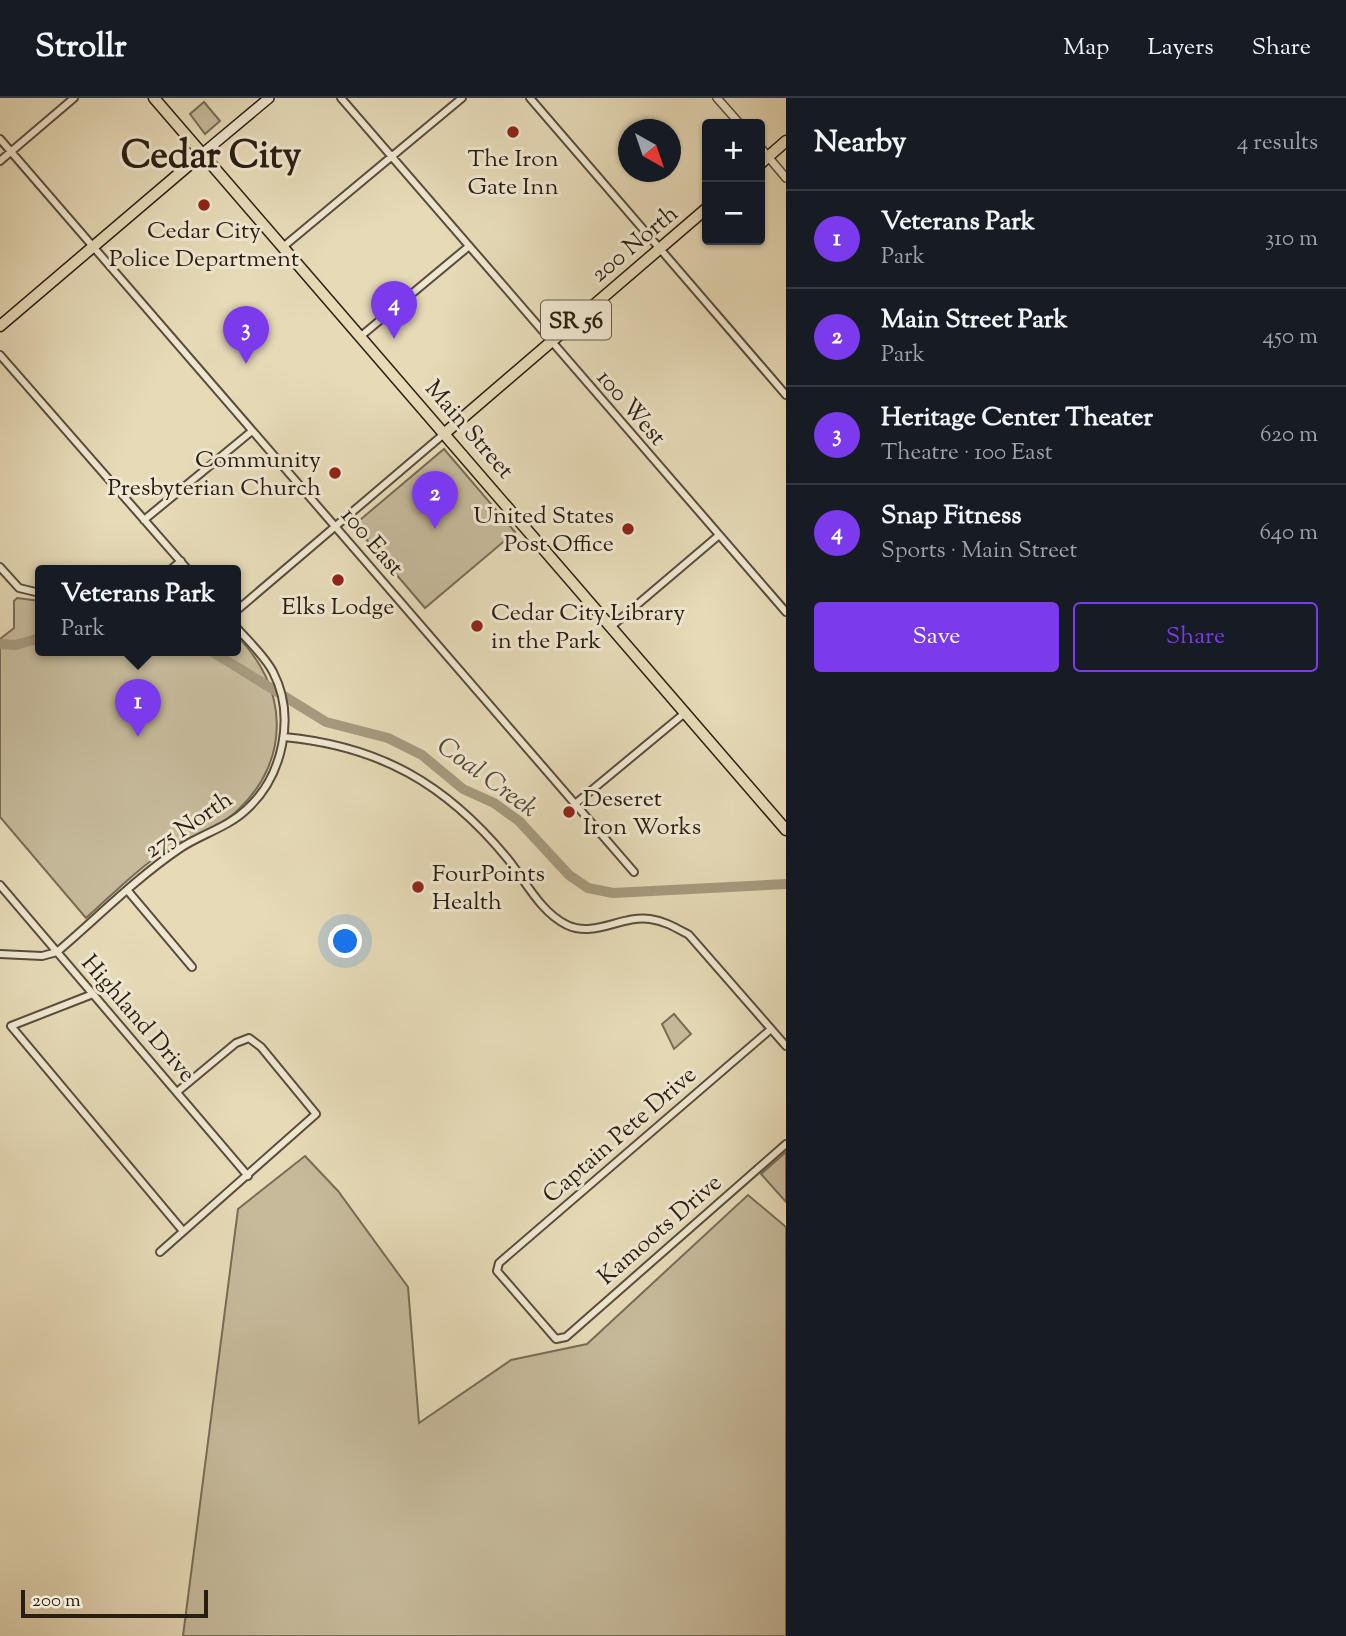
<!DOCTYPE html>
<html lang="en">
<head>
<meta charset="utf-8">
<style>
	body { margin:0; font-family:"Sorts Mill Goudy",serif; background:#20242c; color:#f1f3f6 }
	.controls { position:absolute; right:21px; top:21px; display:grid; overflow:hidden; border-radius:7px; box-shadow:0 2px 5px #0004 }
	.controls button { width:63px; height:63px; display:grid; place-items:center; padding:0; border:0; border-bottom:2px solid #363941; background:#171b24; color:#f1f3f6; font:35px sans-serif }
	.compass { position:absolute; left:618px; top:21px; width:63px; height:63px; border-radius:50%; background:#171b24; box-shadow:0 2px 5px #0004; rotate:140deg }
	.scale { position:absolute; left:21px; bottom:18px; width:187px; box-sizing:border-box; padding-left:7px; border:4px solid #291e12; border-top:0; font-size:19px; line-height:24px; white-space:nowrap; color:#291e12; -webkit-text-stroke:5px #efe7d0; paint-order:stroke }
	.you { position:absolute; left:346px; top:844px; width:24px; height:24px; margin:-18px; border:5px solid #fff; border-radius:50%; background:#1a73e8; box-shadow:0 0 0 10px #1a73e833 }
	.badge { display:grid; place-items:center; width:46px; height:46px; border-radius:50%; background:#7c3aed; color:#fff; font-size:23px; font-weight:700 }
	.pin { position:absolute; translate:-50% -58px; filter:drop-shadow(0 2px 4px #0008) }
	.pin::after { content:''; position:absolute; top:37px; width:24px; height:21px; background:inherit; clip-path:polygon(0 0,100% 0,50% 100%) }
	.popup { position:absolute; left:35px; top:467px; width:206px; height:91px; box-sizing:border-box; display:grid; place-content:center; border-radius:7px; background:#171b24; filter:drop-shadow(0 2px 5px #0005); font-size:23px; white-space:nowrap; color:#9ea1a6 }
	.popup b { font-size:26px; color:#f1f3f6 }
	.popup::after { content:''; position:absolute; left:50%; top:100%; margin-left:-14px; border:14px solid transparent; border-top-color:#171b24 }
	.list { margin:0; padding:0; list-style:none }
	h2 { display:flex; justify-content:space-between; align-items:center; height:91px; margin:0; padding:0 28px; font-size:30px }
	h2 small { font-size:23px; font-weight:400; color:#9ea1a6 }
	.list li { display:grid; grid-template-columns:46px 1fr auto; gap:21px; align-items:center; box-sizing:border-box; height:98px; padding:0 28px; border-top:2px solid #363941 }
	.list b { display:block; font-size:26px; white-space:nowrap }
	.list p { margin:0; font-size:23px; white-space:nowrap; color:#9ea1a6 }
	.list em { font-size:23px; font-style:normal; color:#9ea1a6 }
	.actions { display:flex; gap:14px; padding:21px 28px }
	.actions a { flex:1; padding:16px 0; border:2px solid #7c3aed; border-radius:7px; text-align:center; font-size:24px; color:#7c3aed }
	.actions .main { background:#7c3aed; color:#fff }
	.map { position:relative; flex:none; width:786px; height:1538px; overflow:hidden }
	header { display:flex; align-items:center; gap:42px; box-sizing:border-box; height:98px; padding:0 35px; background:#171b24; border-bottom:2px solid #363941 }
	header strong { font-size:33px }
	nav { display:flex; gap:38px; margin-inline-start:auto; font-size:24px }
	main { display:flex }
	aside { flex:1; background:#171b24 }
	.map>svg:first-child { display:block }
</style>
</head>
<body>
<header>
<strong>Strollr</strong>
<nav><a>Map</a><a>Layers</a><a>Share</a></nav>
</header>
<main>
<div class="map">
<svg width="786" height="1538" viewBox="0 0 786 1538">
	<rect width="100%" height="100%" fill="#e6dab7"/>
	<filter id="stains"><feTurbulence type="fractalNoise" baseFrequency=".00286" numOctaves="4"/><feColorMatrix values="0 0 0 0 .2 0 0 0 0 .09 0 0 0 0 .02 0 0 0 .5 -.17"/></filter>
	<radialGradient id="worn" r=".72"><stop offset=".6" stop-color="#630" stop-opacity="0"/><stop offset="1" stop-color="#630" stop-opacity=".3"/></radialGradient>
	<path fill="#c6ba9b" stroke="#786c56" stroke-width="2" d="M204,4L220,23L205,36L190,16Z
		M444,351L515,434L425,510L354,427Z
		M17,500L40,503V553H236V537C288,588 292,661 238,712C219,731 190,737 168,751C138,770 112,797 86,820L0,719V541L14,530V503Z
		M674,916L691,936L674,951L662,926Z
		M786,1054V1104L761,1076Z
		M305,1058L338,1093L408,1189L419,1325L511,1262L587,1246L748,1097L786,1129V1538H183L238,1111Z"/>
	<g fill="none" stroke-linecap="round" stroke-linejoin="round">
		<path stroke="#a69a7f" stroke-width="10" d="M0,546L16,547L40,540
			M211,553L326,624L388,640L422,657L463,691L494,705L519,723L569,777L588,790L613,795L786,786"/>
		<g stroke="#584d3b" stroke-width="10">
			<path id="minor" d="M341,0L786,514
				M530,0L786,297
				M0,41L634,774
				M0,63L74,0
				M283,149L462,0
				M361,238L468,149
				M0,257L189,473
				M144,422L252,333
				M0,469L19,490L40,495
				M169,473L181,463
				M236,513L445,335
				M612,528L718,438
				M284,639C380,648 446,686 507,760C525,782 540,814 567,827C595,840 621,817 650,821C665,823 676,830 689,837L786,948
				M575,706L686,614
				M0,787L248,1078
				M128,793L192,869
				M0,856L42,858L57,854C97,820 135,781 179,751C201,736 227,730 247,711C283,678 296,618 273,574C265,558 248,543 236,529
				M93,896L11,928L183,1133
				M771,931L499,1165L497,1173L556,1241L566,1239L786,1046
				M160,1154L316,1016L261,949L249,940L236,945L177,994"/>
		</g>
		<g stroke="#584d3b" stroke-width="10">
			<path id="tertiary" d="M717,0L740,26
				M760,49L786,80"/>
		</g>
		<g stroke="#291e12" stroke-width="12">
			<path id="secondary" d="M202,56L269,0"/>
		</g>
		<g stroke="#291e12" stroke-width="13">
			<path id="primary" d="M154,0L786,732
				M760,66L786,43
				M0,228L202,56
				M445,335L707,110"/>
		</g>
		<use href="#minor" stroke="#efe7d0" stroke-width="6"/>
		<use href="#tertiary" stroke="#efe7d0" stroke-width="7"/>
		<use href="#secondary" stroke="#efe7d0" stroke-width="9"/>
		<use href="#primary" stroke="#e6dab7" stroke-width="10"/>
	</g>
	<g fill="#8f2418" stroke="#efe7d0" stroke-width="2.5">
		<circle cx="513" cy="34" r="7"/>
		<circle cx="204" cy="107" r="7"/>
		<circle cx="335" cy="375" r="7"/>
		<circle cx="628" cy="431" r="7"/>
		<circle cx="338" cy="482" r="7"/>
		<circle cx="477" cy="528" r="7"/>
		<circle cx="569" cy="714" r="7"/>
		<circle cx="418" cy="789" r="7"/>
	</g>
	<g text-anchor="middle" stroke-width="6" stroke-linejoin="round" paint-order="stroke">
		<rect fill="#efe7d0" stroke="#645a4b" stroke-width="2" x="541" y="202.5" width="70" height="39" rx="5"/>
		<g font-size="23" font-weight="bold" fill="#291e12">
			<text x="576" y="230">SR 56</text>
		</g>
		<g font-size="24" fill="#291e12" stroke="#efe7d0">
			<text x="513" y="68">The Iron<tspan x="513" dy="28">Gate Inn</tspan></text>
			<text x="204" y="140">Cedar City<tspan x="204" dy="28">Police Department</tspan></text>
			<text x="321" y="369" text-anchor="end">Community<tspan x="321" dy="28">Presbyterian Church</tspan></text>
			<text x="614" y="425" text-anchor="end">United States<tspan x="614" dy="28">Post Office</tspan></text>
			<text x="338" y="516">Elks Lodge</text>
			<text x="491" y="522" text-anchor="start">Cedar City Library<tspan x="491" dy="28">in the Park</tspan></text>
			<text x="583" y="708" text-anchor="start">Deseret<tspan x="583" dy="28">Iron Works</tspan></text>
			<text x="432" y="783" text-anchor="start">FourPoints<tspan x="432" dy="28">Health</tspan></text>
		</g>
		<g font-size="24" fill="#291e12" stroke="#efe7d0">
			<text transform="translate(634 145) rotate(-40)" y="8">200 North</text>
			<text transform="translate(632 309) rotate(49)" y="8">100 West</text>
			<text transform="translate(470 331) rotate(49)" y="8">Main Street</text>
			<text transform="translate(373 443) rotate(49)" y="8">100 East</text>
			<text transform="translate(188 726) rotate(-34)" y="8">275 North</text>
			<text transform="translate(139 920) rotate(49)" y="8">Highland Drive</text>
			<text transform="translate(619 1036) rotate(-41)" y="8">Captain Pete Drive</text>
			<text transform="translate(659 1131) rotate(-41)" y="8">Kamoots Drive</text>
		</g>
		<g font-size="26" font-style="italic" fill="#554938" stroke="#efe7d0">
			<text transform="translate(488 678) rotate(36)" y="9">Coal Creek</text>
		</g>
		<g font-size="38" font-weight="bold" fill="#291e12" stroke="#efe7d0">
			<text x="211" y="69">Cedar City</text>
		</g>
	</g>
	<rect width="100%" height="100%" filter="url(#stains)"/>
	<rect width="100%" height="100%" fill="url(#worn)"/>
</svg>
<div class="controls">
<button>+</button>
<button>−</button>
</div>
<svg class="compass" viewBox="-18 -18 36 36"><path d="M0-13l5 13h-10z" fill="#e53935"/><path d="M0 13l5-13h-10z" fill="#9ea1a6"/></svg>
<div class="scale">200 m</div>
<div class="you"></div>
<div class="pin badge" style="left:138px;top:639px">1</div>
<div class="popup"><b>Veterans Park</b>Park</div>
<div class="pin badge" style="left:435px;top:431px">2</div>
<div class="pin badge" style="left:246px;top:266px">3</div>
<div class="pin badge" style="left:394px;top:241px">4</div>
</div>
<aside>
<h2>Nearby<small>4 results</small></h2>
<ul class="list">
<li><span class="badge">1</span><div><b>Veterans Park</b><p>Park</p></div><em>310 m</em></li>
<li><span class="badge">2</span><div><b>Main Street Park</b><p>Park</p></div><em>450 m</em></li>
<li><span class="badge">3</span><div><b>Heritage Center Theater</b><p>Theatre · 100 East</p></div><em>620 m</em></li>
<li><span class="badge">4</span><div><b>Snap Fitness</b><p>Sports · Main Street</p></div><em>640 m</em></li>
</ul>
<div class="actions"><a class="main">Save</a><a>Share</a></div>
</aside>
</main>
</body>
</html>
